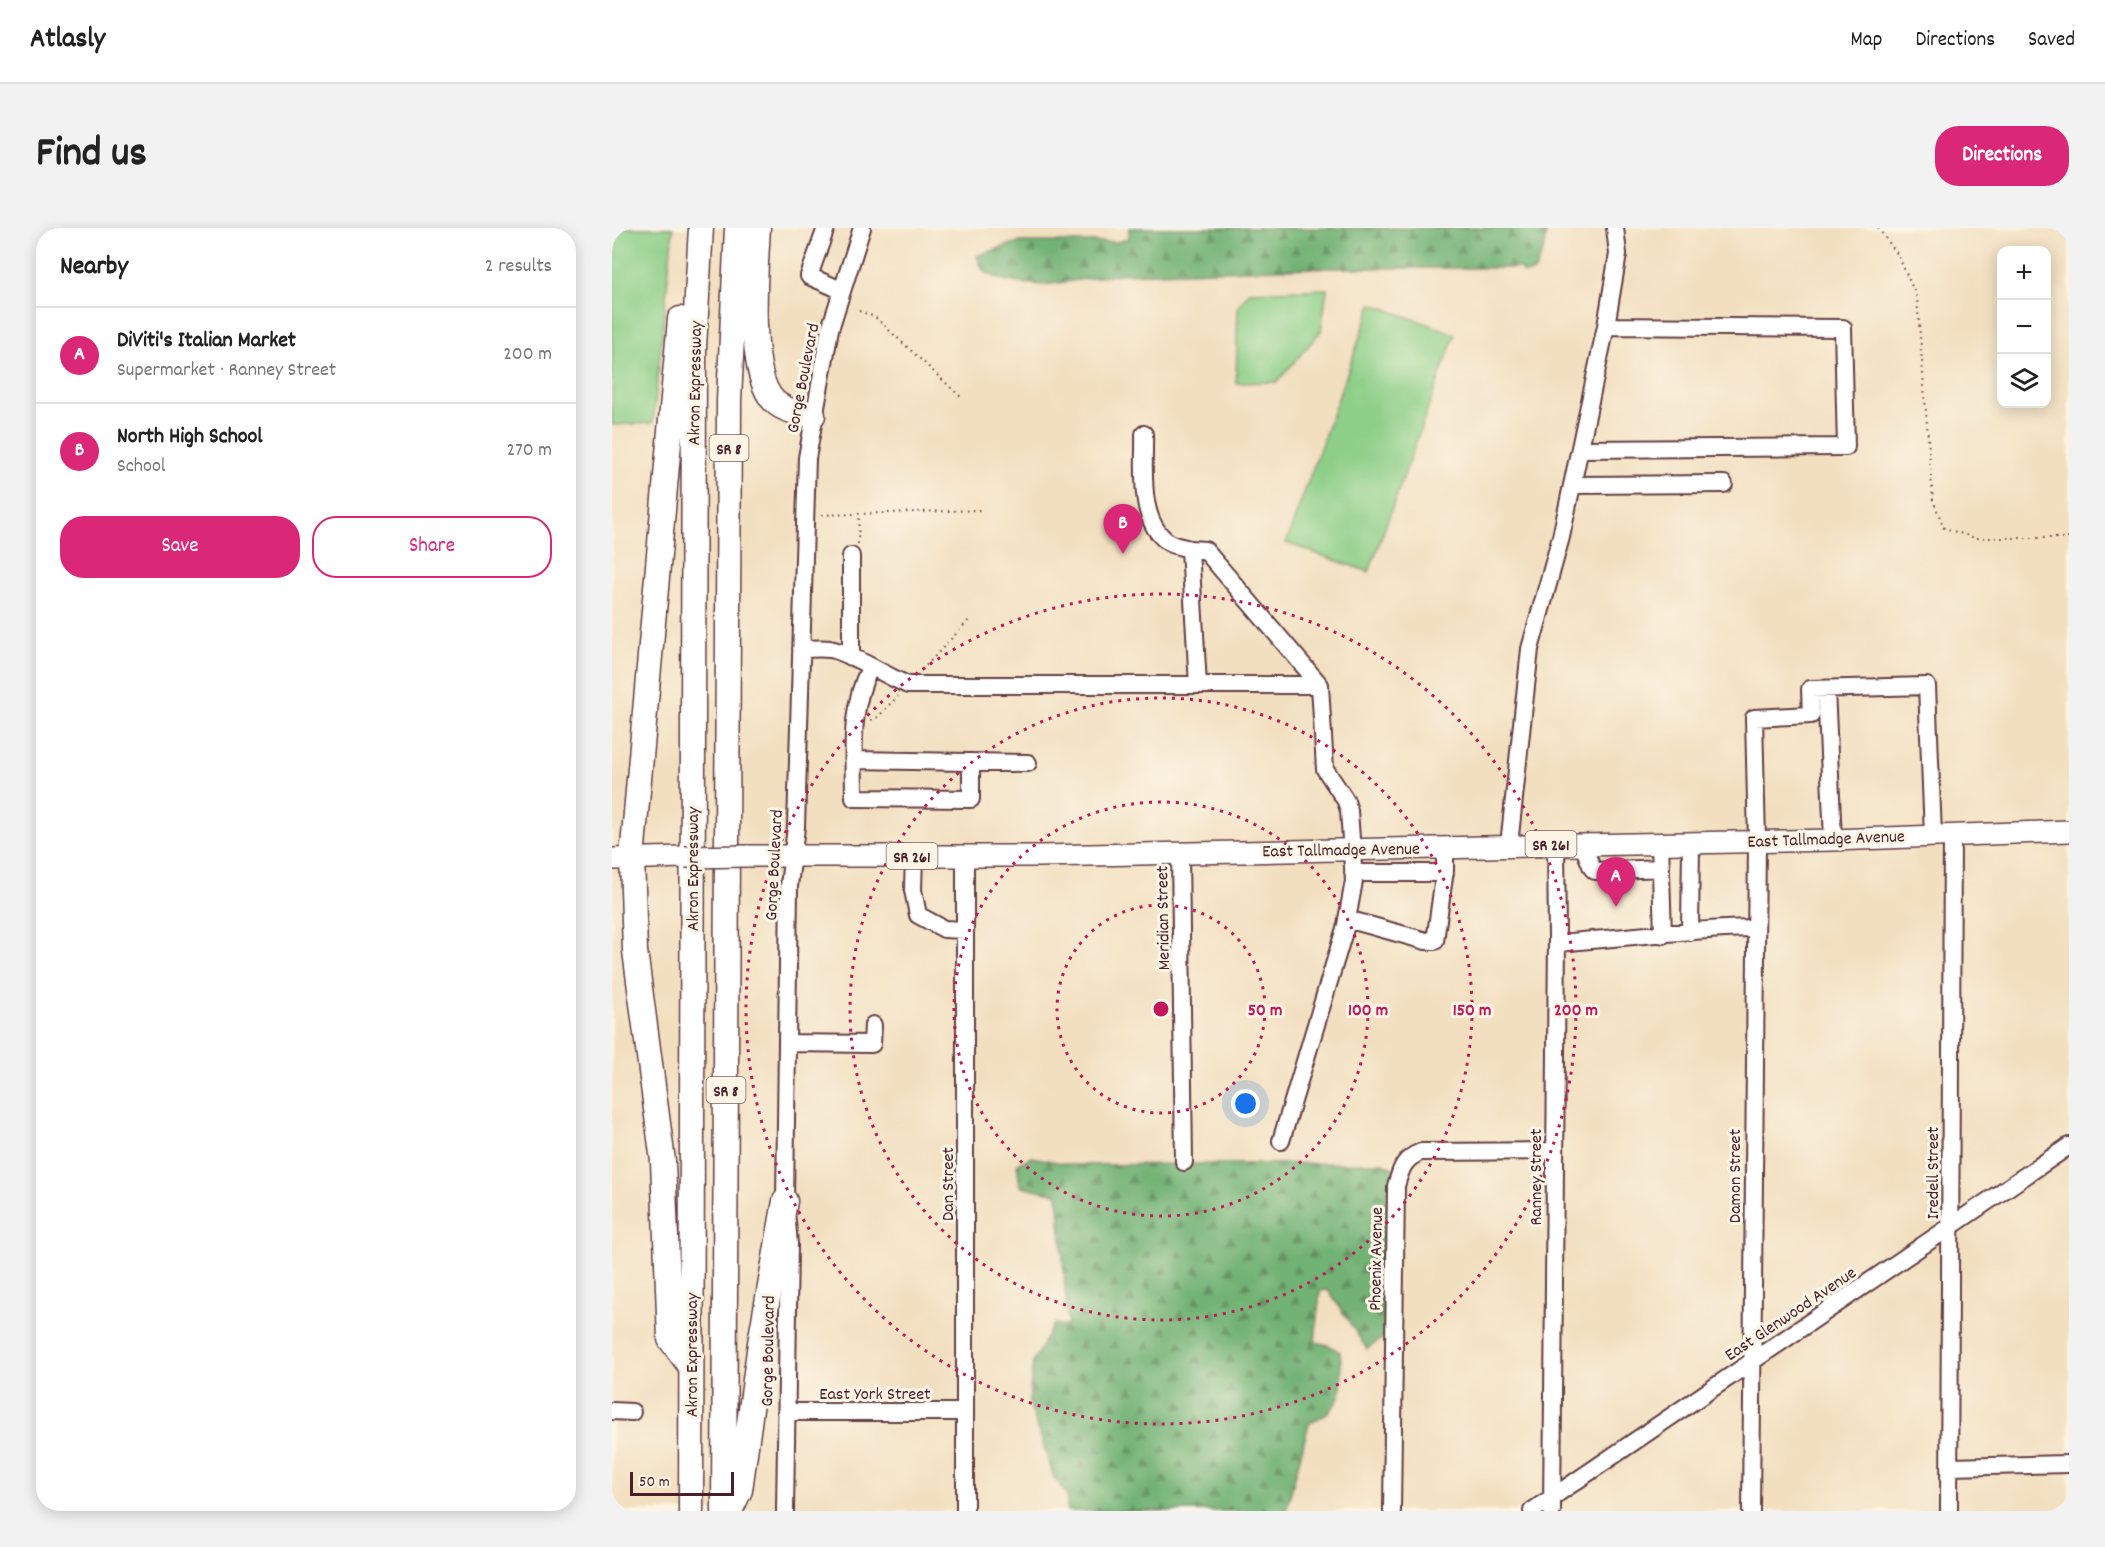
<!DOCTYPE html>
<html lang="en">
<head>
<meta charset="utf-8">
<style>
	body { margin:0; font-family:Dekko,sans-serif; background:#f2f2f2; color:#222 }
	.controls { position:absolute; right:18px; top:18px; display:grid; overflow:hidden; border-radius:12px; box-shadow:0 3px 15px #0003 }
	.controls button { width:54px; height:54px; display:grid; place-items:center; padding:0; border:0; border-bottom:2px solid #e0e0e0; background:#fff; color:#222; font:30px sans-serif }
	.scale { position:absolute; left:18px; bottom:15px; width:104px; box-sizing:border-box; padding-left:6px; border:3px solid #4a1f2b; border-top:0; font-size:16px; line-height:21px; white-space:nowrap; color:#4a1f2b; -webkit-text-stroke:4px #fcf5e5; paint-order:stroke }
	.you { position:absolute; left:634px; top:876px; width:21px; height:21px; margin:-15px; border:4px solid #fff; border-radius:50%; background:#1a73e8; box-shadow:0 0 0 9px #1a73e833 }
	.badge { display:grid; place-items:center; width:39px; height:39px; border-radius:50%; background:#db2777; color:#fff; font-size:20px; font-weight:700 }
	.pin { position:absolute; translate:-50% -50px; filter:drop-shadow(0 2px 3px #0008) }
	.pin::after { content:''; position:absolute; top:32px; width:21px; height:18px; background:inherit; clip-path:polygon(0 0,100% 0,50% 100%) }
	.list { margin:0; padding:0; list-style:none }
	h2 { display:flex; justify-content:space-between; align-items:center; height:78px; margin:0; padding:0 24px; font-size:26px }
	h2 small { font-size:20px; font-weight:400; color:#767676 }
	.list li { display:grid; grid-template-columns:39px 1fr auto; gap:18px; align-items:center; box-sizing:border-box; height:96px; padding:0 24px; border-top:2px solid #e0e0e0 }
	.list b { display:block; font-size:22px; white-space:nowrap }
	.list p { margin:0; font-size:20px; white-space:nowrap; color:#767676 }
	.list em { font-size:20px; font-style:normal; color:#767676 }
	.actions { display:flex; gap:12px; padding:18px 24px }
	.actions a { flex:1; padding:14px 0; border:2px solid #db2777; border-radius:24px; text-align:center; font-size:21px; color:#db2777 }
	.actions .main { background:#db2777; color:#fff }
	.icon { flex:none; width:33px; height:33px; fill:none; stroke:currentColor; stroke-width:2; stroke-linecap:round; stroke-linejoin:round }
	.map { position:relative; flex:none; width:1457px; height:1283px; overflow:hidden; border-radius:24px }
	header { display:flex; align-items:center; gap:36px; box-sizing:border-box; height:84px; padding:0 30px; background:#fff; border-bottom:2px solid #e0e0e0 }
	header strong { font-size:28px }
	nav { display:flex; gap:33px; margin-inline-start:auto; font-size:21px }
	.intro { display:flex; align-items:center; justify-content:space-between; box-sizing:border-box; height:144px; padding:0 36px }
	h1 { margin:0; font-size:42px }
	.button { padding:15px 27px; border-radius:24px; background:#db2777; color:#fff; font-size:21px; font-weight:700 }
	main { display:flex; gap:36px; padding:0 36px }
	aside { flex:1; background:#fff; border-radius:24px; box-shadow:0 3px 15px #0003 }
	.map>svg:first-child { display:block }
</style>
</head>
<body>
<header>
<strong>Atlasly</strong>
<nav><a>Map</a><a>Directions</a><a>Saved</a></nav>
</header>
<div class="intro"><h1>Find us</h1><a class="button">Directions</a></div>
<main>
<aside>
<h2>Nearby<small>2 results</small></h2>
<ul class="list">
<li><span class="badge">A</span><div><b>DiViti's Italian Market</b><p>Supermarket · Ranney Street</p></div><em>200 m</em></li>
<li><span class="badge">B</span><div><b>North High School</b><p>School</p></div><em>270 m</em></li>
</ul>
<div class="actions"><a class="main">Save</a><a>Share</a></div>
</aside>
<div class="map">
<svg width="1457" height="1283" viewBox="0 0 1457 1283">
	<defs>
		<pattern id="forest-firs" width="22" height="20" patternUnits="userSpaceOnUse" patternTransform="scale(1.5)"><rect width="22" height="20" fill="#72b274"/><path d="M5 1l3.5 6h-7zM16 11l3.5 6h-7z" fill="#60905f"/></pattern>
	</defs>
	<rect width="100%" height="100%" fill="#fcf5e5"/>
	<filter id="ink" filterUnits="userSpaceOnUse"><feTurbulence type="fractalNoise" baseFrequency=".0167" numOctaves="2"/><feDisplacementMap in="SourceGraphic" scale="12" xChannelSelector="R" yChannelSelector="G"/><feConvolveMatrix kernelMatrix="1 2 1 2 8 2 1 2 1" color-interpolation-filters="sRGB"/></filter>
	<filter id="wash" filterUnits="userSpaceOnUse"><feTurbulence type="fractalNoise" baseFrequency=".008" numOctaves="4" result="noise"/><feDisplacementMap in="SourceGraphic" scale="24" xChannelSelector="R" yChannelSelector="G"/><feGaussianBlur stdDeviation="1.35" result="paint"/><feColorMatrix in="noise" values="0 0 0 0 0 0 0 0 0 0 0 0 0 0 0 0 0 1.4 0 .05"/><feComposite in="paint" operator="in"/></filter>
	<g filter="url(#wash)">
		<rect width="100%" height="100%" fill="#f2dfc0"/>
		<path fill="#8dcf88" stroke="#6c775a" stroke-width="1.5" d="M0,0H61L41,195L0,197Z
			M715,61L709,103L665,154L624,155L626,79L637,64Z
			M760,76L843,106L757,344L674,315Z"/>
		<path fill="url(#forest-firs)" stroke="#5e6850" stroke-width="1.5" d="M517,0H935L931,24L922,44L912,46L907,40H703L507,46L432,57L407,55L387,51L371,43L365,28L406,14H504L517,11Z
			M420,929L459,937L771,935L784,942L776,1106L755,1121L716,1062L708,1063L703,1114L716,1117L728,1124C731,1158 734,1180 697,1195L674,1283H455V1267L442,1249L417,1174L421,1133L442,1096L456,1098L446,966L408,958L405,936Z"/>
	</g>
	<g filter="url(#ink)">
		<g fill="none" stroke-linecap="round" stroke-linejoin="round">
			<g stroke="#633c41" stroke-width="20">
				<path id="minor" d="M214,0L197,48L229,62
					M994,98L1006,26L1003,0
					M532,206C533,239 525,292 556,314C561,318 572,319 578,321
					M960,257L1112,256
					M189,421C199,421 209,420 218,421C239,425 274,448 296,457H708L713,541L734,573L737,583L742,653L734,697L669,913
					M239,429V328
					M258,440C237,480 242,526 242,570L359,571V534
					M586,457L578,321L593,322L708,457
					M1214,461L1221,612
					M242,532L416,535
					M1048,614L1051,707
					M970,615L980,640L983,643L1049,640
					M897,617L918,421L949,309L994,98L1231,100L1234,219L968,221
					M568,625L572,934
					M302,628L301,662L306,687L332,701L353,702
					M741,645H833
					M735,691L814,713H823L833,642V618
					M1078,704L1079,614
					M945,715C1011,710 1077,701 1143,700
					M176,815L260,816L261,797
					M0,1183L20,1184
					M174,1184H353
					M1338,1239L1457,1236
					M173,1283L177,1016L173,973L177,658L184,599L195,230L218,101L250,0
					M353,1283V629
					M780,1283L784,958C789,941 791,931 809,924L942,923
					M920,1283L1457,918
					M940,1283L945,710L944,616
					M1139,1283L1145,613L1142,490L1199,487L1198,461L1315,458L1321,607
					M1337,1283L1340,606"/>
			</g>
			<g stroke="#633c41" stroke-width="24">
				<path id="major" d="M135,628H427L1221,612L1457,603
					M0,631L73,629"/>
			</g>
			<g stroke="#633c41" stroke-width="27">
				<path id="highway" d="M146,0C144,38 134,146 162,173C172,183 187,185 201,187
					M68,91L20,630L23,723L51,933L58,1111L78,1138
					M79,1283L82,119L89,0
					M112,1283L117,173L125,0
					M118,1283L128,1262L148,1115L173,973"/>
			</g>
			<path stroke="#633c41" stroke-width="2" stroke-dasharray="1.5 4.5" stroke-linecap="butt" d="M1266,0L1286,27L1305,70L1321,272L1332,300L1363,310H1457
				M247,83L263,89L351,171
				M210,287L369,282
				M246,316L247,286
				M310,442L357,392
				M259,492L266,489L286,468"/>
			<use href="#minor" stroke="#fff" stroke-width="16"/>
			<use href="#major" stroke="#fff" stroke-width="21"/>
			<use href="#highway" stroke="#fff" stroke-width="24"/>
			<g stroke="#633c41" stroke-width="24" stroke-linecap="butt">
				<path id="major-bridge" d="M73,629L135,628"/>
			</g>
			<use href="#major-bridge" stroke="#fff" stroke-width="21"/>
		</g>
	</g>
	<g fill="none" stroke="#c2185b" stroke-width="3" stroke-dasharray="3 6">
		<circle cx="549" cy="781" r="104"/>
		<circle cx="549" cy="781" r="207"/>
		<circle cx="549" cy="781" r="311"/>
		<circle cx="549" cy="781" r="415"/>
	</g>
	<g text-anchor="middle" stroke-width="6" stroke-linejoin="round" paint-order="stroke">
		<g fill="#fcf5e5" stroke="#7f5f63" stroke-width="1.5">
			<rect x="97.5" y="207" width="39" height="26" rx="4.5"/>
			<rect x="913.5" y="603" width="51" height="26" rx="4.5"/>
			<rect x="274.5" y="615" width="51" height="26" rx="4.5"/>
			<rect x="94.5" y="849" width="39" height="26" rx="4.5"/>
		</g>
		<g font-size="16" font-weight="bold" fill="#4a1f2b">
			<text x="117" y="226">SR 8</text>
			<text x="939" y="622">SR 261</text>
			<text x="300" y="634">SR 261</text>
			<text x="114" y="868">SR 8</text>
		</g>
		<g font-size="18" fill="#4a1f2b" stroke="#fcf5e5">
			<text transform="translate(190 150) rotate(-79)" y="6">Gorge Boulevard</text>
			<text transform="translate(82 155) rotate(-89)" y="6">Akron Expressway</text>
			<text transform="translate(1214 610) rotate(-2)" y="6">East Tallmadge Avenue</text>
			<text transform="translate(729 621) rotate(-1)" y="6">East Tallmadge Avenue</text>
			<text transform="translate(161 637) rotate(-87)" y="6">Gorge Boulevard</text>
			<text transform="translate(80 641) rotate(-90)" y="6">Akron Expressway</text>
			<text transform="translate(550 690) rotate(-91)" y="6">Meridian Street</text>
			<text transform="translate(1320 945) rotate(-90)" y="6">Iredell Street</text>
			<text transform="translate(1122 948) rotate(-90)" y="6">Damon Street</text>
			<text transform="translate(923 949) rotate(-90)" y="6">Ranney Street</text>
			<text transform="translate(335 956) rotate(-90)" y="6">Dan Street</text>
			<text transform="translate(763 1031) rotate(-89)" y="6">Phoenix Avenue</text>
			<text transform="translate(1178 1085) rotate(-34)" y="6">East Glenwood Avenue</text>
			<text transform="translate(155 1123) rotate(-89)" y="6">Gorge Boulevard</text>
			<text transform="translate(79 1127) rotate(-90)" y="6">Akron Expressway</text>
			<text x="263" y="1171">East York Street</text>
		</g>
	</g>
	<circle cx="549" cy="781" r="9" fill="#c2185b" stroke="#fcf5e5" stroke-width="3"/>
	<g font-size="18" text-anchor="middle" font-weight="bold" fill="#c2185b" stroke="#fcf5e5" stroke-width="6" stroke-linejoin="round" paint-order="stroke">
		<text x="653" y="787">50 m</text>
		<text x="756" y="787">100 m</text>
		<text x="860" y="787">150 m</text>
		<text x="964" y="787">200 m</text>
	</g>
</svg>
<div class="controls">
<button>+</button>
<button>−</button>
<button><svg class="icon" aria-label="layers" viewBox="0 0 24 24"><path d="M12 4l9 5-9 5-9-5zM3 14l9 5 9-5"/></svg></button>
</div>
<div class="scale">50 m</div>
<div class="you"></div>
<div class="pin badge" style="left:1004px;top:679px">A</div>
<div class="pin badge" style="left:511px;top:326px">B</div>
</div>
</main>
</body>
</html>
